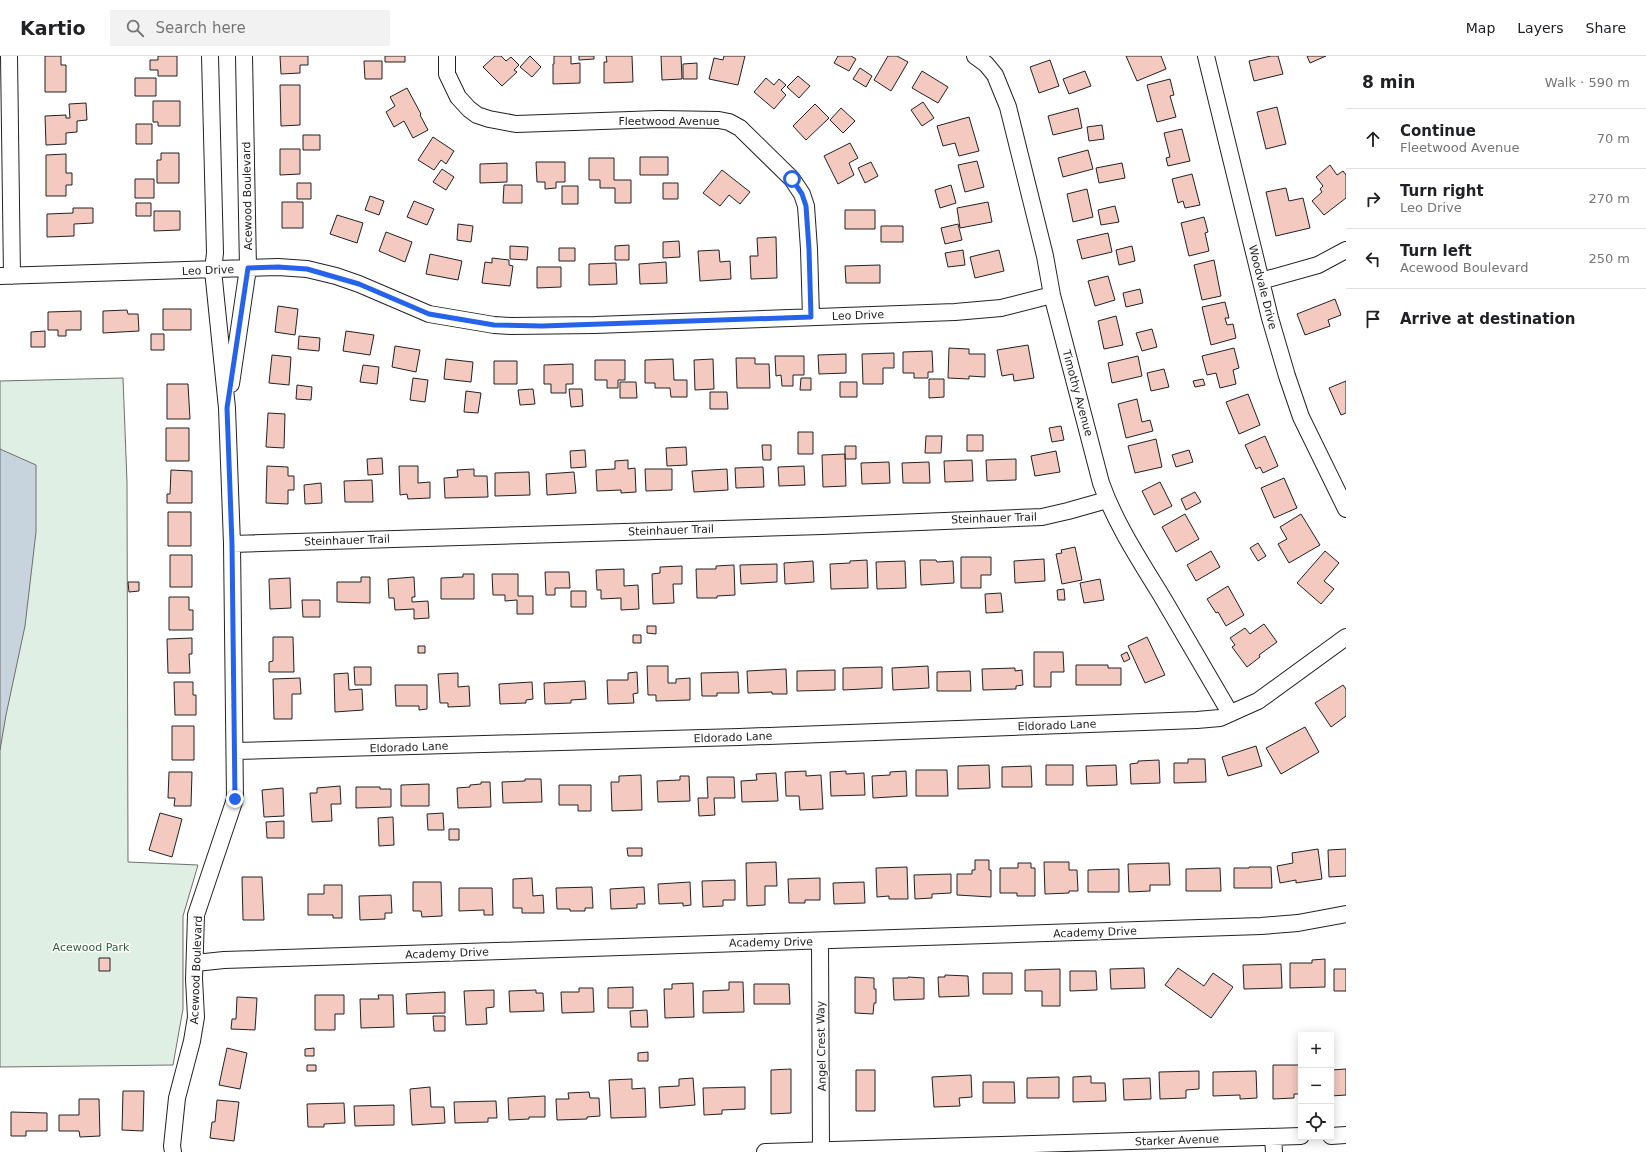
<!DOCTYPE html>
<html lang="en">
<head>
<meta charset="utf-8">
<style>
	body { margin:0; font-family:"DejaVu Sans",sans-serif; background:#f2f2f2; color:#202124 }
	.controls { position:absolute; right:12px; bottom:12px; display:grid; overflow:hidden; border-radius:0px; box-shadow:0 2px 10px #0003 }
	.controls button { width:36px; height:36px; display:grid; place-items:center; padding:0; border:0; border-bottom:1px solid #e0e0e0; background:#fff; color:#202124; font:20px sans-serif }
	.stop { position:absolute; width:12px; height:12px; margin:-9px; border:3px solid #2563eb; border-radius:50%; background:#fff }
	.stop.end { background:#2563eb; border-color:#fff; box-shadow:0 1px 4px #0008 }
	.list { margin:0; padding:0; list-style:none }
	h2 { display:flex; justify-content:space-between; align-items:center; height:52px; margin:0; padding:0 16px; font-size:17px }
	h2 small { font-size:13px; font-weight:400; color:#757577 }
	.list li { display:grid; grid-template-columns:26px 1fr auto; gap:12px; align-items:center; box-sizing:border-box; height:60px; padding:0 16px; border-top:1px solid #e0e0e0 }
	.list b { display:block; font-size:15px; white-space:nowrap }
	.list p { margin:0; font-size:13px; white-space:nowrap; color:#757577 }
	.list em { font-size:13px; font-style:normal; color:#757577 }
	.icon { flex:none; width:22px; height:22px; fill:none; stroke:currentColor; stroke-width:2; stroke-linecap:round; stroke-linejoin:round }
	.map { position:relative; flex:none; width:1346px; height:1096px; overflow:hidden }
	header { display:flex; align-items:center; gap:24px; box-sizing:border-box; height:56px; padding:0 20px; background:#fff; border-bottom:1px solid #e0e0e0 }
	header strong { font-size:19px }
	nav { display:flex; gap:22px; margin-inline-start:auto; font-size:14px }
	.search { width:280px; height:36px; background:#f2f2f2; display:flex; align-items:center; gap:10px; box-sizing:border-box; padding:0 14px; border-radius:0px; color:#757577; font-size:15px }
	main { display:flex }
	aside { flex:1; background:#fff }
	.map>svg:first-child { display:block }
</style>
</head>
<body>
<header>
<strong>Kartio</strong>
<div class="search"><svg class="icon" aria-label="search" viewBox="0 0 24 24"><circle cx="10" cy="10" r="6"/><path d="M15 15l6 6"/></svg>Search here</div>
<nav><a>Map</a><a>Layers</a><a>Share</a></nav>
</header>
<main>
<div class="map">
<svg width="1346" height="1096" viewBox="0 0 1346 1096">
	<rect width="100%" height="100%" fill="#fff"/>
	<path fill="#e0efe3" stroke="#6f6f6f" d="M123,322L127,426L128,806L198,809L183,860V953L173,1009L0,1011V325Z"/>
	<path fill="#c7d3dd" stroke="#6f6f6f" d="M0,393L36,409V476L25,570L6,659L0,694Z"/>
	<path fill="#f3c9c0" stroke="#222" d="M45,0H61V9H66V36H45Z
		M158,0H177V20H158V14H150V4H158Z
		M280,0H308V9H300V17L281,18Z
		M385,0H405V6H385Z
		M495,0H501L506,5L511,1L519,9L514,14L517,16L502,30L483,11Z
		M530,0L541,11L532,21L520,11Z
		M554,0H571V8L580,7V27L553,28V8H554Z
		M579,0H594V3L579,4Z
		M606,0H632L633,26L604,27V6H607Z
		M661,0H681L682,23L662,24Z
		M724,0H745L738,29L709,23L714,2L723,4Z
		M838,0H851L856,3L849,15L834,7Z
		M888,0H897L908,6L891,35L874,24Z
		M1126,0H1161L1166,13L1137,25Z
		M1271,0H1278L1283,18L1254,25L1249,5Z
		M1307,0H1326L1310,7Z
		M1050,4L1059,30L1039,37L1030,11Z
		M364,5H382V23H365Z
		M697,7V23H683V8Z
		M860,12L872,20L866,31L853,23Z
		M922,15L948,31L938,47L912,32Z
		M1085,15L1091,30L1069,38L1063,23Z
		M798,20L810,30L799,42L787,31Z
		M135,22H156V40H135Z
		M766,22L774,29L779,23L786,29L781,34L786,39L774,53L754,36Z
		M1170,23L1174,39L1170,40L1176,61L1157,66L1147,29Z
		M280,29H300V69L281,70Z
		M407,32L421,58L420,59L428,74L413,82L404,65L394,71L386,56L395,50L390,41Z
		M153,45H180V70H158V66H153Z
		M923,46L934,62L922,70L911,54Z
		M86,47L87,64L77,65V76L66,77V88L46,89L45,60L66,59V62H70L69,48Z
		M815,48L829,62L806,84L793,70Z
		M1277,51L1286,88L1266,93L1257,56Z
		M841,52L855,65L843,77L830,64Z
		M1078,52L1082,72L1053,79L1048,60Z
		M969,61L979,95L959,100L955,87L943,90L937,70Z
		M136,68H152V88H136Z
		M1102,69L1104,83L1089,85L1087,71Z
		M1182,73L1190,105L1168,110L1166,102L1170,101L1164,77Z
		M303,79H320V94H303Z
		M433,81L454,95L446,108L441,104L434,114L418,104Z
		M850,87L858,102L849,107L854,119L838,128L824,100Z
		M280,93H300V118L280,119Z
		M1088,94L1093,113L1063,121L1058,102Z
		M161,97H179V127H157V104H161Z
		M66,98V117H72V129H66V140H46V99Z
		M640,101H668V119H640Z
		M589,102H614V124H631V147H615V132H600V124H589Z
		M977,105L984,131L965,136L958,109Z
		M536,106H565V126H556V132L545,133V126H537Z
		M871,106L878,120L865,127L858,112Z
		M507,107V126L480,127V108Z
		M1122,107L1125,122L1099,127L1096,112Z
		M1330,109L1337,119L1343,115L1346,119V142L1324,159L1312,145L1322,136L1320,133L1323,130L1316,121Z
		M442,113L454,121L446,134L433,126Z
		M722,114L750,136L740,148L729,139L720,150L703,137Z
		M1192,118L1200,149L1185,152L1183,145L1178,147L1172,123Z
		M135,123H154V142H135Z
		M297,127H311V143H297Z
		M663,127H678V143H663Z
		M504,129H522V147H503Z
		M951,129L956,147L940,152L935,134Z
		M562,130H578V148H562Z
		M1286,132L1289,145L1303,142L1310,172L1276,180L1266,136Z
		M1087,133L1093,161L1073,166L1067,138Z
		M370,140L384,145L379,159L365,154Z
		M414,145L434,153L427,169L407,161Z
		M282,146H303V172H282Z
		M988,146L992,166L960,172L957,152Z
		M136,147H151V160H136Z
		M1115,150L1119,166L1101,169L1098,154Z
		M73,152H93V167L74,168V180L47,181V158L73,157Z
		M845,154H875V173H845Z
		M154,155H180V174L154,175Z
		M337,159L363,167L357,187L330,178Z
		M1204,161L1208,176L1205,177L1209,195L1189,200L1181,167Z
		M458,168L473,170L471,186L457,184Z
		M958,168L962,184L945,188L941,172Z
		M881,170H903V186H881Z
		M386,176L412,186L405,206L379,195Z
		M1108,177L1112,196L1082,203L1077,184Z
		M776,181L777,222L751,223L750,200H758L757,182Z
		M679,185L680,201L663,202V186Z
		M629,189V204H615V190Z
		M510,190L528,191L527,204L510,203Z
		M1132,190L1135,205L1119,209L1116,194Z
		M559,192H575V205H559Z
		M719,194L720,206L730,205L731,223L700,225L698,195Z
		M963,194L965,209L948,211L945,197Z
		M999,194L1004,215L975,222L970,201Z
		M430,198L462,205L458,224L426,218Z
		M492,202L509,204V209L513,210L510,230L482,227L485,206L492,207Z
		M1214,204L1221,240L1202,244L1194,209Z
		M666,206L667,227L640,228L639,208Z
		M616,207L617,228L589,229V208Z
		M880,209V227H846L845,210Z
		M537,211H561V231L537,232Z
		M1108,220L1115,244L1095,250L1088,225Z
		M1140,233L1143,247L1126,251L1123,237Z
		M1335,243L1341,259L1328,264L1330,270L1305,279L1297,258Z
		M1225,246L1229,262H1225L1227,269L1233,268L1236,282L1211,289L1202,251Z
		M278,250L298,253L295,279L275,276Z
		M163,253H191V274H163Z
		M127,254L128,258H138L139,275L103,277V255Z
		M81,255V274H66V280H58V274H48V256Z
		M1116,260L1123,289L1104,293L1098,265Z
		M1152,273L1157,291L1142,295L1136,277Z
		M45,275V291H31V276Z
		M346,275L374,279L370,299L343,295Z
		M151,278H164V294H151Z
		M299,280L320,282L319,295L298,293Z
		M1028,289L1034,322L1014,325L1013,318L1002,320L997,294Z
		M395,290L420,294L416,316L392,311Z
		M949,292L969,293V298H985V321L969,320V323L948,322Z
		M1234,292L1239,312L1233,314L1236,328L1220,332L1216,317L1207,319L1202,300Z
		M932,295L933,316H928V322H914V317H903V296Z
		M894,297V312H883V328H863L862,298Z
		M846,298V317L819,318L818,299Z
		M272,299L291,301L289,329L269,327Z
		M775,300H804V319H793V330H782L781,319L776,320Z
		M1138,300L1142,320L1112,327L1108,307Z
		M736,302H755V308H769L770,332H737Z
		M446,303L473,306L471,326L444,323Z
		M673,303L674,324H687V341H671L670,332H655V327H645V304Z
		M713,303L714,333L695,334L694,304Z
		M595,304H625V324H618V332H607V324H595Z
		M494,305H517V328H494Z
		M573,308V328H566V337H551V328H544V309Z
		M363,309L379,311L377,328L360,326Z
		M1164,313L1169,331L1151,335L1147,317Z
		M413,322L428,324L425,346L410,344Z
		M801,322H811V334H800Z
		M929,323H944V341L929,342Z
		M1203,323L1205,329L1195,331L1193,325Z
		M1346,325V357L1341,359L1329,332Z
		M620,326H636L637,342H620Z
		M840,326H857V341H840Z
		M167,328H188L190,363H167Z
		M297,329L312,331L311,344L296,343Z
		M533,333L535,348L520,349L518,334Z
		M569,333H582L583,350L571,351Z
		M466,335L481,337L478,357L464,356Z
		M710,336H727L728,353H710Z
		M1248,338L1260,369L1239,378L1226,346Z
		M1137,343L1142,366L1150,364L1153,375L1126,382L1118,348Z
		M268,357L285,358L284,392L266,391Z
		M1061,370L1064,384L1052,386L1049,372Z
		M166,372H189V405H166Z
		M798,376H813V398H798Z
		M967,379H983V395H967Z
		M926,380H942L941,397H925Z
		M1265,380L1278,410L1263,417L1260,411L1256,413L1245,389Z
		M1156,383L1162,411L1135,417L1128,390Z
		M762,389H771V404H763Z
		M845,390H856V403H845Z
		M686,391L687,409L667,410L666,392Z
		M585,394L586,411L571,412L570,395Z
		M1189,394L1193,406L1176,411L1172,399Z
		M1056,395L1060,416L1035,420L1031,400Z
		M845,398L846,430L823,431L822,399Z
		M382,402L383,418L368,419L367,403Z
		M1016,403V424L987,425L986,404Z
		M628,404V413L635,412L636,436L621,437V434L597,435L596,414L615,413V405Z
		M972,404L973,425L945,426L944,405Z
		M889,406L890,427L862,428L861,407Z
		M929,406L930,427H903L902,407Z
		M267,410L288,411V420H294V434H288V448L266,447Z
		M399,410H418V427L430,426V442L408,443L407,438L400,439Z
		M804,410L805,429L779,430L778,411Z
		M763,411L764,431L736,432L735,412Z
		M474,413V420H487L488,441L445,442L444,422L458,421L457,414Z
		M645,413H672V434L646,435Z
		M727,413L728,434L694,436L692,415Z
		M171,414L192,415V447H167V438H170Z
		M529,416L530,439L495,440V417Z
		M574,416L576,437L547,439L546,418Z
		M1284,422L1297,452L1274,462L1261,432Z
		M372,424L373,446H345L344,425Z
		M1160,426L1172,450L1154,459L1142,435Z
		M321,427L322,447L305,448L304,429Z
		M1195,436L1201,446L1186,454L1181,443Z
		M168,456H191V490H168Z
		M1185,458L1199,483L1176,496L1162,471Z
		M1301,458L1320,489L1289,507L1278,488L1287,483L1280,471Z
		M1258,487L1266,500L1258,505L1250,492Z
		M1075,491L1082,524L1062,528L1056,498L1062,497L1061,494Z
		M1211,495L1220,511L1196,525L1187,509Z
		M1325,495L1339,507L1324,525L1334,533L1321,548L1297,527Z
		M170,499H192V531H170Z
		M961,501H991V519H981V532H961Z
		M1044,503L1045,525L1015,527L1014,505Z
		M867,504L868,532L831,533L830,508L850,507V505Z
		M920,504H936L937,506L953,505L954,527L921,529Z
		M813,505L814,526L785,528L784,507Z
		M905,505L906,532L877,533L876,506Z
		M777,508V526L741,528L740,509Z
		M734,509L735,539L717,540V542H697L696,513H716V510Z
		M682,510V528H673L674,547L653,548L652,518L660,517V511Z
		M624,513V530L638,529L639,553L621,554V542L601,543V534H597L596,514Z
		M545,516H569L570,532H555V539H546Z
		M463,518H474V543H441V522L463,521Z
		M492,518H518V540H533V558H517V544L505,545V539H493Z
		M361,521H370V547L337,546V526H361Z
		M414,521L415,541H412V546L428,545L429,562L414,563V553L395,554L394,542H389L388,523Z
		M290,522L291,552L270,553L269,523Z
		M1100,523L1104,544L1084,547L1080,527Z
		M128,526H139V535L129,536Z
		M1228,530L1244,559L1226,570L1218,556L1216,557L1207,543Z
		M1064,533L1065,544H1058L1057,534Z
		M571,535H586V551H571Z
		M1001,537L1003,556L986,557L985,538Z
		M169,541H189V554H193V574H169Z
		M302,544H320V561H303Z
		M1264,568L1277,586L1259,599L1260,601L1247,611L1232,591L1235,589L1230,582L1245,572L1250,578Z
		M647,570H656V578L647,577Z
		M633,579H641V587H633Z
		M273,581H293L294,616H269V606L273,605Z
		M1147,581L1165,619L1145,627L1128,590Z
		M192,582V598H189L190,617H168L167,583Z
		M418,590H425V597H418Z
		M1034,596H1063L1064,616H1051V631H1034Z
		M1127,596L1130,603L1124,606L1121,599Z
		M1076,609H1108V612H1121V629H1076Z
		M647,610H668V627H676V623L690,622V644L656,645V639H648Z
		M928,610L929,632L893,634L892,612Z
		M354,611H371V629H355Z
		M882,611V632L843,634V612Z
		M1015,612V615L1022,614L1023,629L1016,630V633L983,634L982,613Z
		M786,613L787,638H772V636L748,637L747,615Z
		M835,614V634L797,635V615Z
		M970,615L971,635H937V616Z
		M637,616L638,637L633,638L634,647L608,648L607,624H628V617Z
		M738,616L739,637H717V640H702L701,617Z
		M348,617L349,634L362,633L363,654L335,656L334,618Z
		M458,617V631L469,630L470,650L448,651V647H440L438,618Z
		M300,622L301,638H292V663H274L273,623Z
		M585,625L586,643L571,644V647L545,648L544,627Z
		M174,626H193V639H196V659H175Z
		M532,626L533,643L526,644V647L500,648L499,628Z
		M395,629H427V653L419,654V650H396Z
		M1343,629L1346,633V660L1331,671L1315,647Z
		M172,670H194V704H172Z
		M1305,671L1319,696L1281,718L1266,692Z
		M1256,690L1262,710L1228,720L1222,701Z
		M1188,703H1205L1206,726L1174,727V707H1188Z
		M1159,704L1160,727L1131,728L1130,708L1138,707V705Z
		M989,709L990,732L958,733V710Z
		M1046,709H1073V729H1046Z
		M1116,709L1117,729L1087,730L1086,710Z
		M1031,710L1032,731H1002V711Z
		M916,714H947L948,740H916Z
		M806,715V720L821,719L823,753L800,754L799,740H786L785,716Z
		M846,715V718L864,717L865,739L831,740L830,716Z
		M906,715L907,740L873,742L872,720L890,719V716Z
		M169,716H192L191,750H174L175,742H168Z
		M776,717L778,745L742,746L741,725L757,724L756,718Z
		M641,719L642,754L612,755L611,726H619V720Z
		M680,720H689L690,745L658,746L657,725L680,724Z
		M707,721H734L735,742H714L715,759L699,760L698,742H708Z
		M525,723H541L542,746L503,747L502,726L525,725Z
		M481,726H490L491,751L458,752L457,732L470,731V729L481,728Z
		M429,728V750H401V729Z
		M559,729H591V755H578V749H559Z
		M340,730L341,748H331L332,765L312,766L310,737H317V732Z
		M356,731H380V733H391V751L356,752Z
		M283,732L284,760L264,761L262,734Z
		M160,757L182,763L172,801L149,794Z
		M443,757L444,774H428L427,758Z
		M393,761L394,789L379,790L378,762Z
		M284,765V782H267L266,766Z
		M449,773H459V784H449Z
		M627,792H642V800H628Z
		M1318,793L1322,823L1296,827V824L1280,827L1277,810L1293,807L1292,797Z
		M1346,793V820L1329,821L1328,794Z
		M975,804H989V814H991V841L957,839V818H972V814H975Z
		M776,806L777,830H765V849L747,850L746,807Z
		M1044,806H1069V814H1077L1078,835H1069V837L1045,838Z
		M1018,807H1031V812H1035V840H1017V837H1000V812H1018Z
		M1169,807L1170,829H1150V835L1129,836L1128,808Z
		M907,811L908,843H889V840L877,841L876,812Z
		M1249,811H1271L1272,832H1234V812H1249Z
		M1220,812L1221,835H1186V813Z
		M1119,813V836H1088V814Z
		M951,818V837L932,838V842L915,843L914,819Z
		M242,821H262L264,864H243Z
		M532,822L533,840L543,839L544,857H522V852H513V823Z
		M820,822V844H805V847H789L788,823Z
		M735,824V844H723V850L703,851L702,825Z
		M413,826H441L442,860L422,861L421,855H413Z
		M690,826L691,849L683,850V847L659,848L658,828Z
		M864,826L865,847L834,848L833,827Z
		M324,829H342V862H333V859H308V838H324Z
		M592,831L593,852H585V855H570V853H557L556,832Z
		M644,831L645,848H637V852L611,853L610,833Z
		M459,832H492L493,859H484V854L459,855Z
		M391,839L392,857H385V863L360,864L359,840Z
		M99,902H110V915H99Z
		M1325,903V931L1290,932V907H1312V904Z
		M1281,908L1282,932L1244,933L1243,909Z
		M1144,912L1145,932L1111,933L1110,913Z
		M1178,912L1204,930L1213,917L1233,931L1211,962L1165,929Z
		M1060,913V950H1042V935H1025V914Z
		M1334,913H1346V935H1334Z
		M1070,915H1096L1097,934L1070,935Z
		M983,917H1012V938H983Z
		M945,919L968,920L969,940L939,941L938,921H945Z
		M855,921L874,922V933H876V947H874L873,958L855,957Z
		M908,921L924,922V943L894,944L893,922H908Z
		M729,926H743L744,956L703,957V935L729,934Z
		M693,927L694,961L665,962L664,933H672V928Z
		M754,928H789L790,948H754Z
		M633,931V952H608V932Z
		M579,932H593L594,956L562,957L561,936H579Z
		M494,934V951L486,952L487,968L466,969L464,935Z
		M536,934V937H543L544,955L510,956L509,935Z
		M445,936V957L407,958L406,938Z
		M315,939H344V958H335V974H315Z
		M378,939H393L394,971L361,972L360,943H379Z
		M237,941L257,942L255,974L231,973L232,963H236Z
		M647,954L648,971H631L630,955Z
		M433,960H445V975H434Z
		M227,992L247,997L240,1033L219,1029Z
		M314,992V1000H305V993Z
		M648,996V1005H638V997Z
		M307,1009H316V1015H307Z
		M1273,1009H1301V1038H1294V1042L1273,1043Z
		M791,1013V1057L771,1058V1014Z
		M1346,1013V1039L1331,1040V1014Z
		M856,1014H875V1055H856Z
		M1199,1015V1033L1186,1034V1042L1160,1043L1159,1016Z
		M1256,1015L1257,1042L1240,1043V1039L1213,1040V1016Z
		M971,1019L972,1041L959,1042L960,1050L934,1051L932,1021Z
		M1091,1020V1027H1105L1106,1045L1073,1046V1021Z
		M1059,1021V1042H1027V1022Z
		M693,1022L695,1049L660,1052L659,1031L679,1030V1023Z
		M1150,1022L1151,1043L1124,1044L1123,1023Z
		M632,1023V1033L645,1032L646,1061L611,1062L609,1024Z
		M983,1026H1014L1015,1047H983Z
		M430,1031L431,1051H444L445,1067L412,1069L410,1033Z
		M745,1031V1053L722,1054V1058L704,1059L703,1032Z
		M123,1035H144L143,1075L122,1074Z
		M589,1036L590,1042H599L600,1060L587,1061V1063L557,1064L556,1043H569L568,1037Z
		M545,1040V1061H529V1063L509,1064L508,1042Z
		M79,1043H99L100,1080L80,1081L79,1075H59V1059H79Z
		M217,1044L239,1046L234,1085L210,1082L212,1066H215Z
		M496,1045L497,1062H488V1066L455,1067L454,1046Z
		M344,1047L345,1067L324,1068V1071H308L307,1048Z
		M394,1049V1069L355,1070L354,1050Z
		M11,1056L47,1057V1075H26V1080H11Z"/>
	<g fill="none" stroke-linecap="round" stroke-linejoin="round">
		<g stroke="#222" stroke-width="18">
			<path id="minor" d="M9,0L12,220
				M447,0V18L458,41L469,53L477,59L489,63L516,68L659,63L719,64L729,66L740,72L792,123L802,138L806,150L809,193L811,261
				M975,0L986,8L995,19L1008,51L1045,200L1052,239L1101,427C1116,469 1141,506 1164,544C1186,582 1208,620 1230,657
				M1206,0L1270,262L1287,320L1301,361L1346,453
				M0,220L278,211L307,213L336,220L359,228L429,258L494,269L511,270L595,269L955,256L1001,252L1052,239
				M1261,225L1318,209L1346,194
				M231,328L248,212L244,0
				M232,488L822,470L1042,461L1068,455L1107,444
				M235,695L739,681L1197,664L1220,662L1258,645L1346,581
				M820,885L821,1096
				M195,907L224,904L1261,870L1298,867L1346,858
				M1331,1080L1346,1079
				M1273,1081L1274,1096
				M173,1096L172,1090L177,1042L192,985L196,961L194,923L196,859L235,743L232,488L227,352L213,214L215,197L210,0
				M765,1096L1301,1080"/>
		</g>
		<use href="#minor" stroke="#fff" stroke-width="16"/>
	</g>
	<g fill="none" stroke-linecap="round" stroke-linejoin="round">
		<path stroke="#2563eb" stroke-width="5" d="M235,743L232,488L227,352L248,212L278,211L307,213L359,228L429,258L494,269L542,270L811,261L809,193L806,150L802,138L792,123"/>
	</g>
	<g text-anchor="middle" stroke-width="3" stroke-linejoin="round" paint-order="stroke">
		<g font-size="11" fill="#222" stroke="#fff">
			<text x="669" y="69">Fleetwood Avenue</text>
			<text transform="translate(247 140) rotate(-91)" y="4">Acewood Boulevard</text>
			<text transform="translate(208 214) rotate(-2)" y="4">Leo Drive</text>
			<text transform="translate(1263 231) rotate(76)" y="4">Woodvale Drive</text>
			<text transform="translate(858 259) rotate(-2)" y="4">Leo Drive</text>
			<text transform="translate(1078 337) rotate(75)" y="4">Timothy Avenue</text>
			<text transform="translate(994 462) rotate(-2)" y="4">Steinhauer Trail</text>
			<text transform="translate(671 474) rotate(-2)" y="4">Steinhauer Trail</text>
			<text transform="translate(347 484) rotate(-2)" y="4">Steinhauer Trail</text>
			<text transform="translate(1057 669) rotate(-2)" y="4">Eldorado Lane</text>
			<text transform="translate(733 681) rotate(-2)" y="4">Eldorado Lane</text>
			<text transform="translate(409 691) rotate(-2)" y="4">Eldorado Lane</text>
			<text transform="translate(1095 876) rotate(-2)" y="4">Academy Drive</text>
			<text transform="translate(771 886) rotate(-1)" y="4">Academy Drive</text>
			<text transform="translate(447 897) rotate(-2)" y="4">Academy Drive</text>
			<text transform="translate(196 914) rotate(-88)" y="4">Acewood Boulevard</text>
			<text transform="translate(821 990) rotate(-91)" y="4">Angel Crest Way</text>
			<text transform="translate(1177 1084) rotate(-2)" y="4">Starker Avenue</text>
		</g>
		<g font-size="11" fill="#2f5e38" stroke="#fff">
			<text x="91" y="895">Acewood Park</text>
		</g>
	</g>
</svg>
<div class="controls">
<button>+</button>
<button>−</button>
<button><svg class="icon" aria-label="locate" viewBox="0 0 24 24"><circle cx="12" cy="12" r="6"/><path d="M12 2v4M12 18v4M2 12h4M18 12h4"/></svg></button>
</div>
<div class="stop" style="left:792px;top:123px"></div>
<div class="stop end" style="left:235px;top:743px"></div>
</div>
<aside>
<h2>8 min<small>Walk · 590 m</small></h2>
<ul class="list">
<li><svg class="icon" aria-label="ahead" viewBox="0 0 24 24"><path d="M12 20V5M6 11l6-6 6 6"/></svg><div><b>Continue</b><p>Fleetwood Avenue</p></div><em>70 m</em></li>
<li><svg class="icon" aria-label="right" viewBox="0 0 24 24"><path d="M7 20v-9h11M14 6l5 5-5 5"/></svg><div><b>Turn right</b><p>Leo Drive</p></div><em>270 m</em></li>
<li><svg class="icon" aria-label="left" viewBox="0 0 24 24"><path d="M17 20v-9H6M10 6l-5 5 5 5"/></svg><div><b>Turn left</b><p>Acewood Boulevard</p></div><em>250 m</em></li>
<li><svg class="icon" aria-label="arrive" viewBox="0 0 24 24"><path d="M6 21V4h12l-3 4 3 4H6"/></svg><div><b>Arrive at destination</b></div></li>
</ul>
</aside>
</main>
</body>
</html>
